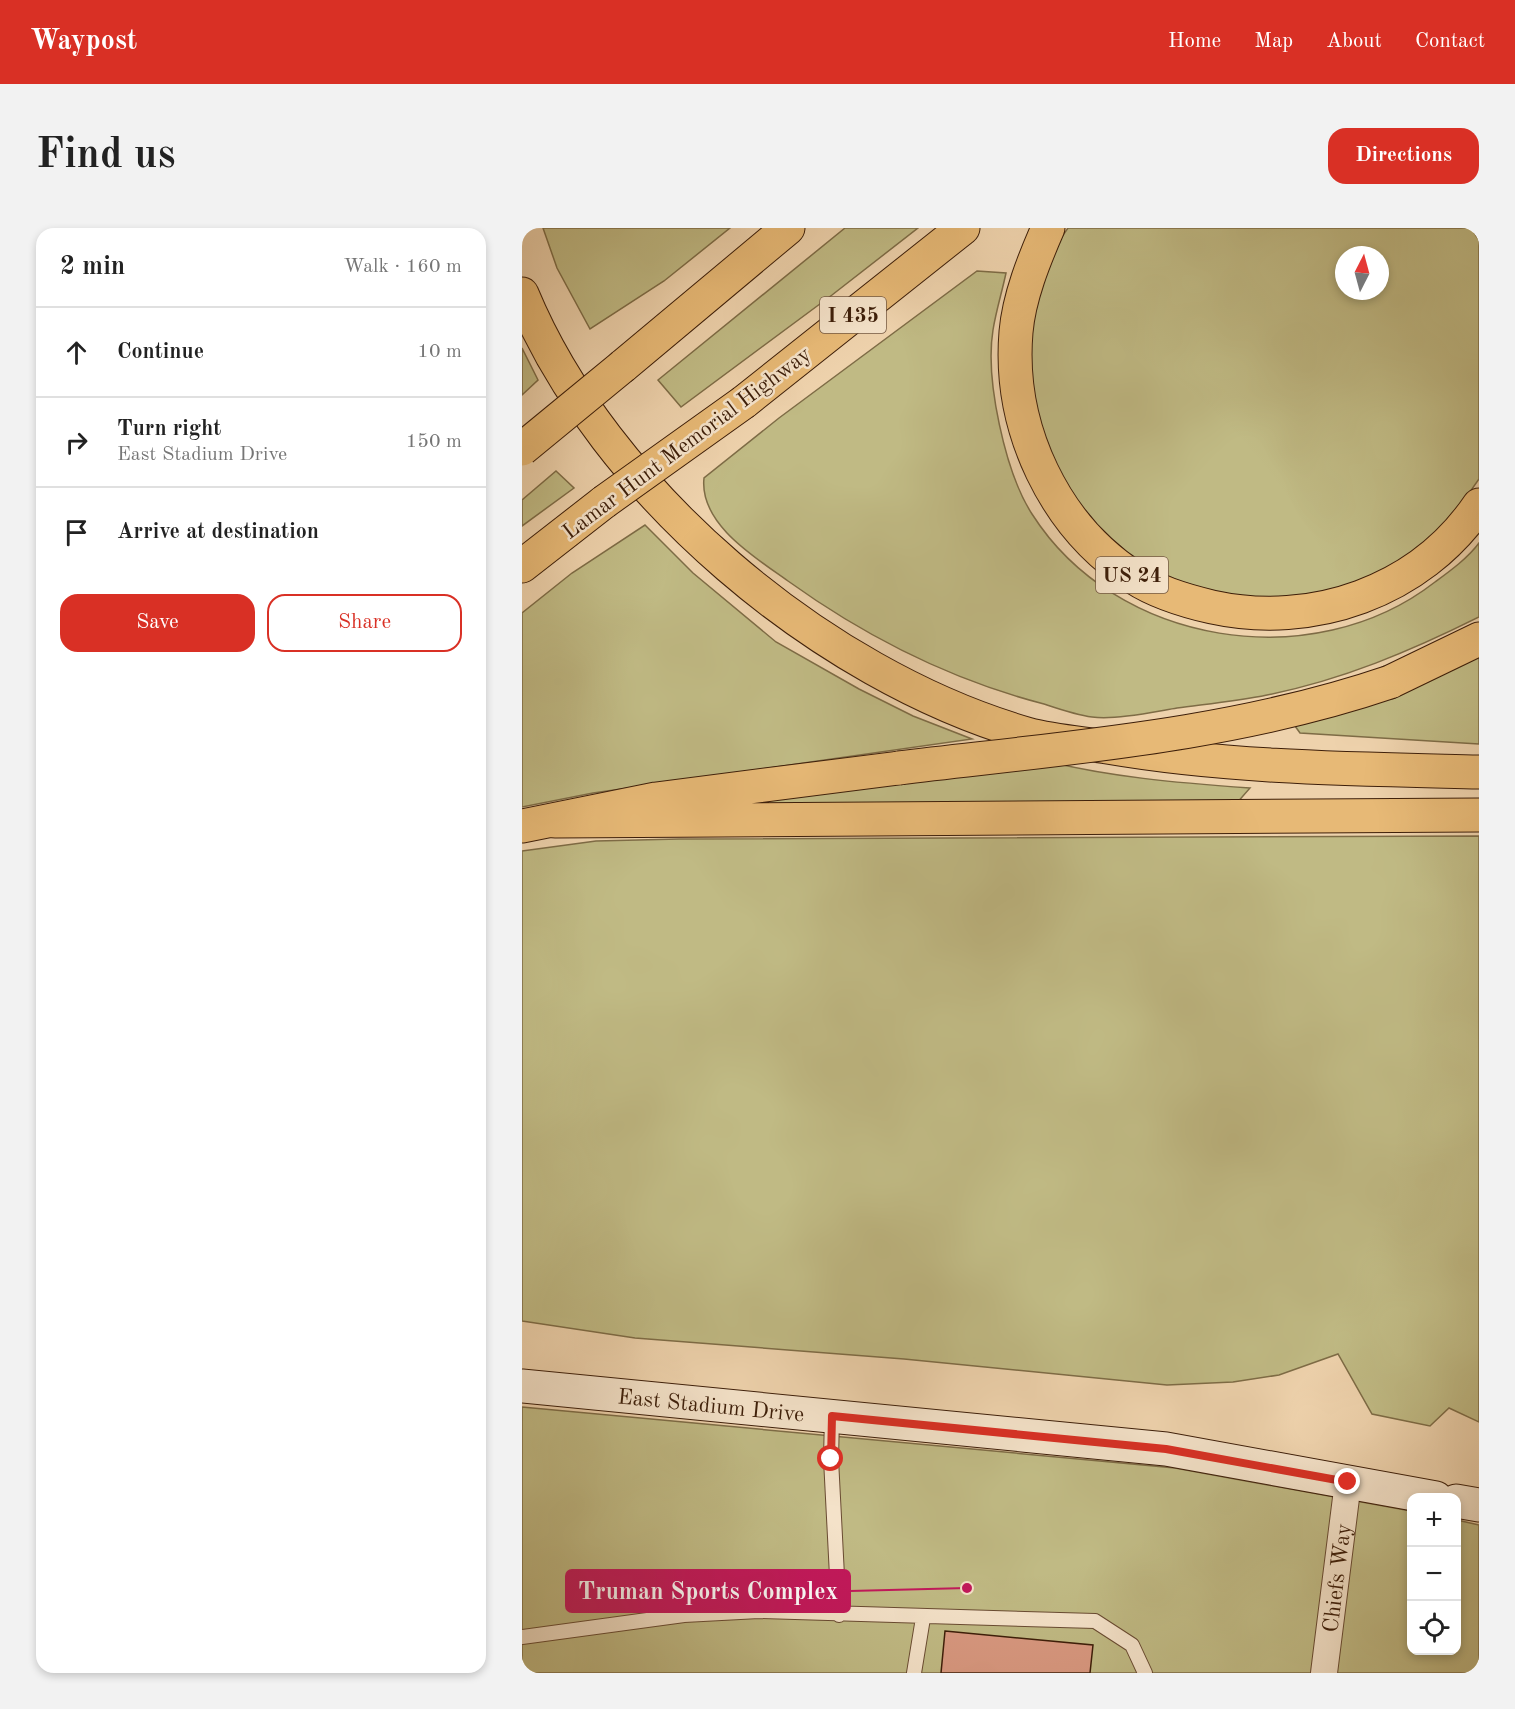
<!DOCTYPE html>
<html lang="en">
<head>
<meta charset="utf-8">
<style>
	body { margin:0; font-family:"Old Standard TT",serif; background:#f2f2f2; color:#222 }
	.controls { position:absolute; right:18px; bottom:18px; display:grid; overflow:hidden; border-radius:12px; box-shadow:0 3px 9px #0003 }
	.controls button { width:54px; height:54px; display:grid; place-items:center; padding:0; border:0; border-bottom:2px solid #e0e0e0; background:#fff; color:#222; font:30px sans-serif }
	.compass { position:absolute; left:813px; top:18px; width:54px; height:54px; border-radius:50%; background:#fff; box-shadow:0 3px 9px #0003; rotate:6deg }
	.stop { position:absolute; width:18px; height:18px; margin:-14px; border:4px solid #d93025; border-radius:50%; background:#fff }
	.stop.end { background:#d93025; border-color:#fff; box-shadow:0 2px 6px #0008 }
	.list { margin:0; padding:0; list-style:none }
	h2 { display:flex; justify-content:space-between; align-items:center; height:78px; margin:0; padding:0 24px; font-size:26px }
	h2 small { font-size:20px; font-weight:400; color:#767676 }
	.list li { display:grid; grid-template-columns:39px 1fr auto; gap:18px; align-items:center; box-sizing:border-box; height:90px; padding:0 24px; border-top:2px solid #e0e0e0 }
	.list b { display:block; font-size:22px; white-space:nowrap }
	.list p { margin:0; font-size:20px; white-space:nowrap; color:#767676 }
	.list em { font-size:20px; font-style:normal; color:#767676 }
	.actions { display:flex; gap:12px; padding:18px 24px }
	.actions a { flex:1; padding:14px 0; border:2px solid #d93025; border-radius:18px; text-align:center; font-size:21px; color:#d93025 }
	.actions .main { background:#d93025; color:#fff }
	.icon { flex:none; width:33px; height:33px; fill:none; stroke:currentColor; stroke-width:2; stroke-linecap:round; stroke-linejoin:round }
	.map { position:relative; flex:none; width:957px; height:1445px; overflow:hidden; border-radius:18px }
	header { display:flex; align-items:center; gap:36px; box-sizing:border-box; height:84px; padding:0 30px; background:#d93025; color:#fff }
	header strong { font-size:28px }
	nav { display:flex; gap:33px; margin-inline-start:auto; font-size:21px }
	.intro { display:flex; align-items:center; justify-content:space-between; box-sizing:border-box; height:144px; padding:0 36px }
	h1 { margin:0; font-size:42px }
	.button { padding:15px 27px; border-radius:18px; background:#d93025; color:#fff; font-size:21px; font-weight:700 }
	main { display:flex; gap:36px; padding:0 36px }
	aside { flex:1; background:#fff; border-radius:18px; box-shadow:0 3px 9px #0003 }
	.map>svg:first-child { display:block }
</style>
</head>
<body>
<header>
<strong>Waypost</strong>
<nav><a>Home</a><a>Map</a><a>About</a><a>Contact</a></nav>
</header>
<div class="intro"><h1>Find us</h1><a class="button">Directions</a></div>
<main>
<aside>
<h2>2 min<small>Walk · 160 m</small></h2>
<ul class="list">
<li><svg class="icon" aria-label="ahead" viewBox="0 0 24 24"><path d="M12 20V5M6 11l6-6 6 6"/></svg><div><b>Continue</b></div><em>10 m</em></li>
<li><svg class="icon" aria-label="right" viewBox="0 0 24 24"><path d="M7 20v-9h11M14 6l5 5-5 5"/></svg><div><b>Turn right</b><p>East Stadium Drive</p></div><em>150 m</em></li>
<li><svg class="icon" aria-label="arrive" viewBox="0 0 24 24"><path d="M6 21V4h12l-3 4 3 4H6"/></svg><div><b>Arrive at destination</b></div></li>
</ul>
<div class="actions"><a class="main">Save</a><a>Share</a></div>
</aside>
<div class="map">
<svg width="957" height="1445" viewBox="0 0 957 1445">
	<rect width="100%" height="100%" fill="#eed2ac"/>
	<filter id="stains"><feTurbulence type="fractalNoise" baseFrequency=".00333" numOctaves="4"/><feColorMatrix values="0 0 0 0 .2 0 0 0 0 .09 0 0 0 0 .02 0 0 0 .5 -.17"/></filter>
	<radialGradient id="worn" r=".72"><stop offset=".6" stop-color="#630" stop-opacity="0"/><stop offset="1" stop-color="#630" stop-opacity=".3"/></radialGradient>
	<path fill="#c0ba84" stroke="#7e6c46" stroke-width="1.5" fill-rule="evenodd" d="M21,0H208L142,53L68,101L35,40Z
		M323,0H396L310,67L159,179L136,152Z
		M546,0H949L957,12V251L924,298L855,351L781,372L707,369L654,352L611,330L554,278L516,201L506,117L512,75L539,10ZM822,27H858V63H822Z
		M455,43L484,45C480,64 474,83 471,102C463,151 483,244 510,286C594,418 791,449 913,354C928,343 946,330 957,315V389C889,423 820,452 745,467C716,473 685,476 655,480C631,484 594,492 570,489C554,487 537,481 522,476C429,452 344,409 266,353C234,330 177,296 182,250L257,190Z
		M0,120L16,152L0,167Z
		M34,243L52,260L0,298V272Z
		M123,297L171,345L254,414L337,461L391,488L450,511L71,565L0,579V385L50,345Z
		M957,426V516L778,505L773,498Z
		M516,531C585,549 657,555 728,560L714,576L197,580Z
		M957,608V1194L927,1180L908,1198L850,1186L816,1126L757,1147L711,1154L645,1157L382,1131L113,1110L0,1093V623L74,613L157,611Z
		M0,1179L653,1240L889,1283L890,1422H934L935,1292L957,1297V1445H0Z"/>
	<path fill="#d89880" stroke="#3d1e09" stroke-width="1.5" d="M423,1403L571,1417L568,1445H419Z"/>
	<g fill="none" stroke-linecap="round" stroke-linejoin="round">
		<g stroke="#694b32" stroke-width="16">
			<path id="lane" d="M310,1189L309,1231L317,1387
				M0,1409L162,1387L237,1383L573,1393L610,1417L623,1445
				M392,1445L401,1390"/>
		</g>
		<g stroke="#694b32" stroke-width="28">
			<g id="street">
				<path id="s1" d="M802,1445L826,1254"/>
			</g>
		</g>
		<g stroke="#3d1e09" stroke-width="35">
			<g id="secondary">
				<path id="s2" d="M0,1158L644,1221L914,1270"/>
				<path d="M934,1273L957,1277"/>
			</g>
		</g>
		<g stroke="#3d1e09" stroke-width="35">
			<path id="highway" d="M526,0C512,32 497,69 494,104C486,200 532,298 613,350C636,365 664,373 690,379C790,401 898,364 957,277
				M0,66C82,264 300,447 505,506C531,513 559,515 585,519C707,540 833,541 957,544
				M101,138L266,0
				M222,174L441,0
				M0,338L82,274
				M868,454L957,411
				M33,593L957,587
				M0,598L134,571L377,540"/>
		</g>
		<use href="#lane" stroke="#f4e2c9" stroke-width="14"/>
		<use href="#street" stroke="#f4e2c9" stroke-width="26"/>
		<use href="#secondary" stroke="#f4e2c9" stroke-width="33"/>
		<use href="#highway" stroke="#e7b976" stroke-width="33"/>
		<g stroke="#3d1e09" stroke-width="35" stroke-linecap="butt">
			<path id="highway-bridge" d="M0,221L101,138
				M82,274L222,174
				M377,540C542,520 710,508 868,454"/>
		</g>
		<use href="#highway-bridge" stroke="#e7b976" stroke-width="33"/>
	</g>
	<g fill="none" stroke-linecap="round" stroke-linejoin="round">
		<path stroke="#d93025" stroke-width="8" d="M309,1231L310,1188L644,1221L826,1254"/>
	</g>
	<g text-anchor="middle" stroke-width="5" stroke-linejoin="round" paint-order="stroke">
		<g fill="#f4e2c9" stroke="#745943" stroke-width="1.5">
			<rect x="298" y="69" width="66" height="36" rx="4.5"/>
			<rect x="574" y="329" width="72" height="36" rx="4.5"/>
		</g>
		<g font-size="21" font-weight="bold" fill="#3d1e09">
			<text x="331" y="94">I 435</text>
			<text x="610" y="354">US 24</text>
		</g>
		<g font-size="22" fill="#3d1e09" stroke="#f4e2c9">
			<text transform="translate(164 214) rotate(-37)" y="8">Lamar Hunt Memorial Highway</text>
			<text dy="8" stroke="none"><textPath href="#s2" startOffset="190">East Stadium Drive</textPath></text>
			<text dy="8" stroke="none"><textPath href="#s1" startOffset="96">Chiefs Way</textPath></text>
		</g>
	</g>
	<path fill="none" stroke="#c2185b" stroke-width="2" d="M445 1360L328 1363"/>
	<circle fill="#c2185b" stroke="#f4e2c9" stroke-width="2" cx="445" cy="1360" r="6"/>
	<rect fill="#c2185b" stroke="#c2185b" stroke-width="2" x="44" y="1342" width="284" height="42" rx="6"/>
	<g font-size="24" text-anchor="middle" font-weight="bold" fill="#fff">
		<text x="186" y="1371">Truman Sports Complex</text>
	</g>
	<rect width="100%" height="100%" filter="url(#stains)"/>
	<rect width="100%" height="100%" fill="url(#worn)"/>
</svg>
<div class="controls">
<button>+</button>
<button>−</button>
<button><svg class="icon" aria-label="locate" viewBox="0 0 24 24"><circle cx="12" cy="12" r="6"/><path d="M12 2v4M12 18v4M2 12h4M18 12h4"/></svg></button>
</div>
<svg class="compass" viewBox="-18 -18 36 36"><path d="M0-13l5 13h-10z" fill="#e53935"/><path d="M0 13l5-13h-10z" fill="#767676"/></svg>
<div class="stop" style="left:309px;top:1231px"></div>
<div class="stop end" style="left:826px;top:1254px"></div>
</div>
</main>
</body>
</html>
